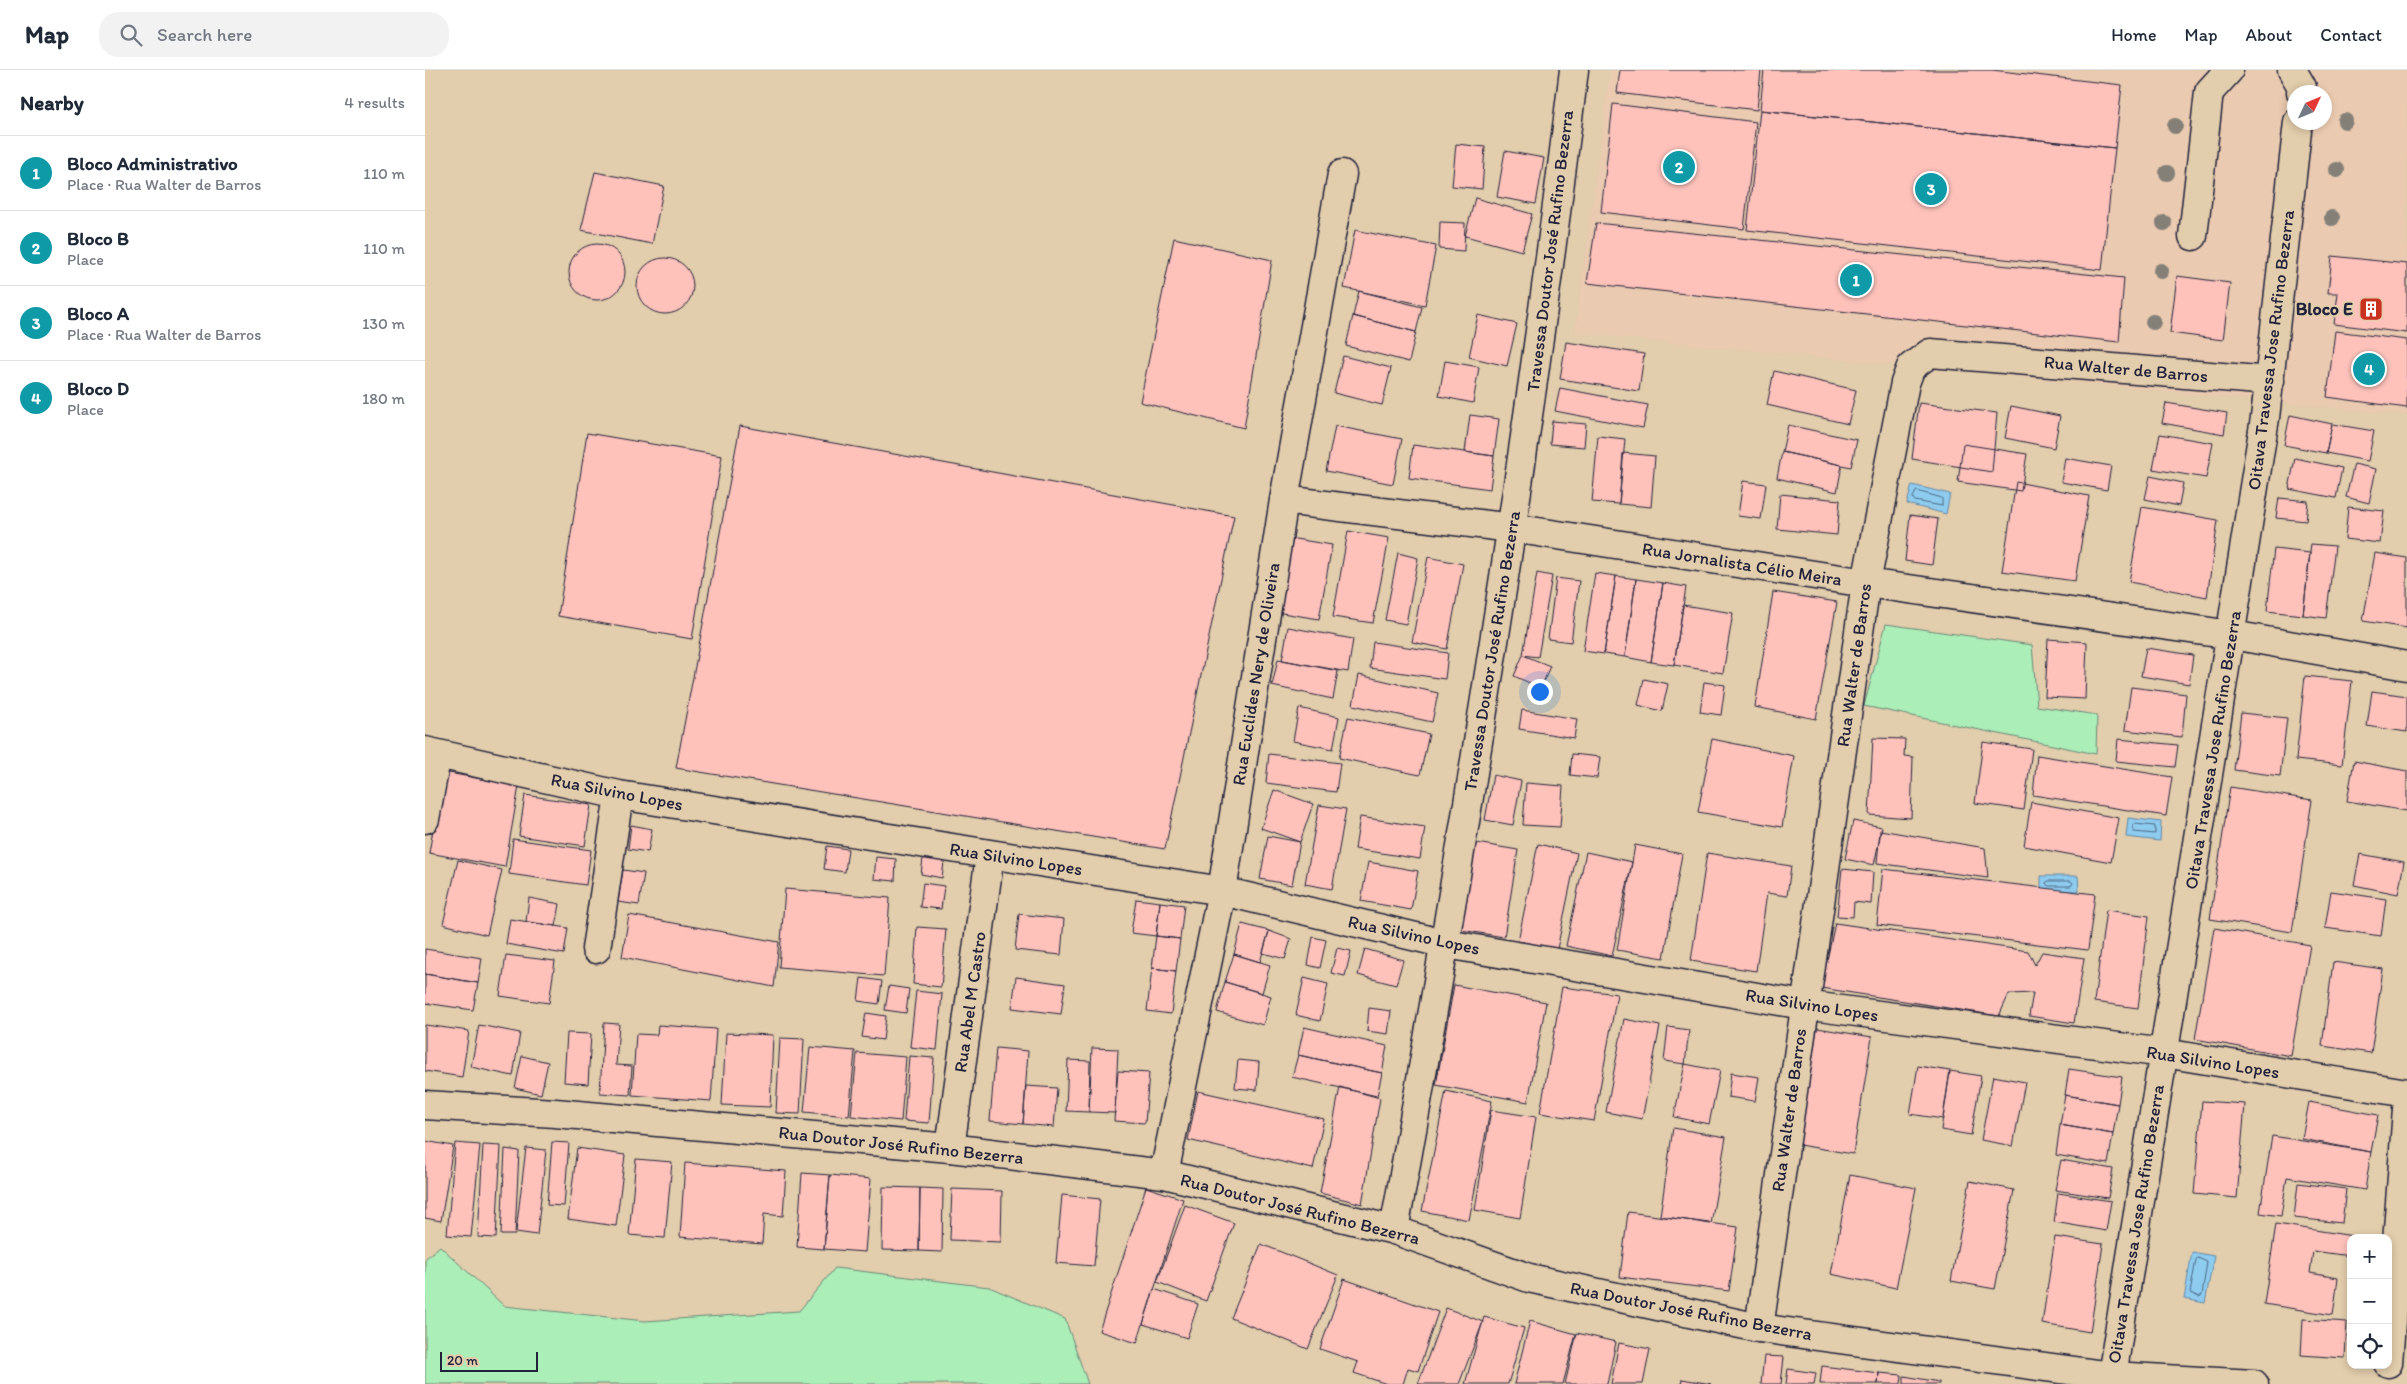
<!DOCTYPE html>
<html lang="en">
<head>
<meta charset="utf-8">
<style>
	body { margin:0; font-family:Itim,sans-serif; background:#f2f2f3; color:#1f2937 }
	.controls { position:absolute; right:15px; bottom:15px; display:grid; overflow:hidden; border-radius:10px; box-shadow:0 2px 8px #0003 }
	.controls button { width:45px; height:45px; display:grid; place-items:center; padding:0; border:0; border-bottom:1px solid #e0e1e3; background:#fff; color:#1f2937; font:25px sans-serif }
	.compass { position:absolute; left:1862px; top:15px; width:45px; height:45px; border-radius:50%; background:#fff; box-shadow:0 2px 8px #0003; rotate:46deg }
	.scale { position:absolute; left:15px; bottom:12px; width:98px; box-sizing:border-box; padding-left:5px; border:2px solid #22223b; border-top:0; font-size:14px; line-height:18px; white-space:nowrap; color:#22223b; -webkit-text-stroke:4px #e2cdac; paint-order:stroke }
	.you { position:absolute; left:1114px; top:621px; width:18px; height:18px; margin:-12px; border:4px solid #fff; border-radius:50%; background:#1a73e8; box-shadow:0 0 0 8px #1a73e833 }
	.badge { display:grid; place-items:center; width:32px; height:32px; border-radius:50%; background:#2563eb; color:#fff; font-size:16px; font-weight:700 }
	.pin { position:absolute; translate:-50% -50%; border:2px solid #fff; box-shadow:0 1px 5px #0006 }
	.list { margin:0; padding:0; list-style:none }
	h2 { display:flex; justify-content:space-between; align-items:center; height:65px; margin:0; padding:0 20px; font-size:21px }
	h2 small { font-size:16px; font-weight:400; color:#747a83 }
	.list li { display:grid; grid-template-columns:32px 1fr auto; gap:15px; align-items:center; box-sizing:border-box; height:75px; padding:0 20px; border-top:1px solid #e0e1e3 }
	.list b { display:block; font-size:19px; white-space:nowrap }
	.list p { margin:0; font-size:16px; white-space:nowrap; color:#747a83 }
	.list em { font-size:16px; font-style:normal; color:#747a83 }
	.icon { flex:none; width:28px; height:28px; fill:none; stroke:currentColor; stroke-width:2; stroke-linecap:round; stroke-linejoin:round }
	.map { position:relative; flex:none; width:1982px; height:1314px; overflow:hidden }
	header { display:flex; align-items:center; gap:30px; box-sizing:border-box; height:70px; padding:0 25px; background:#fff; border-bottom:1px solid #e0e1e3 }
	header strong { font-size:24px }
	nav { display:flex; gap:28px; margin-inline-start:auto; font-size:18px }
	.search { width:350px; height:45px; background:#f2f2f3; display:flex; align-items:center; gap:12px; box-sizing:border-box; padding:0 18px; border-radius:20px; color:#747a83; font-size:19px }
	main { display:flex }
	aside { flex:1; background:#fff }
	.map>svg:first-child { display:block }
</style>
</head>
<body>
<header>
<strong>Map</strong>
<div class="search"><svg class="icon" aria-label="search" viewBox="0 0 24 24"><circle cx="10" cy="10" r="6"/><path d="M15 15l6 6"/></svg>Search here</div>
<nav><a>Home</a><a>Map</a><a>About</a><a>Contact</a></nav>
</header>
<main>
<aside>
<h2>Nearby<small>4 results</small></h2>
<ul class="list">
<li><span class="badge" style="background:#0f9aa8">1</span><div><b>Bloco Administrativo</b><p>Place · Rua Walter de Barros</p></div><em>110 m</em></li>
<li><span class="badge" style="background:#0f9aa8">2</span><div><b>Bloco B</b><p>Place</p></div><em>110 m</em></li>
<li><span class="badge" style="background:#0f9aa8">3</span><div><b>Bloco A</b><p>Place · Rua Walter de Barros</p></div><em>130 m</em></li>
<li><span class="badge" style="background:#0f9aa8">4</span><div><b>Bloco D</b><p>Place</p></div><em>180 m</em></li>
</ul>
</aside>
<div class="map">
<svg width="1982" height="1314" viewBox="0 0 1982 1314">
	<rect width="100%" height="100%" fill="#e2cdac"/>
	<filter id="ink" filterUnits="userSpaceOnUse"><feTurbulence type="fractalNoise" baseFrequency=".02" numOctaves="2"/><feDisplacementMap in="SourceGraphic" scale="10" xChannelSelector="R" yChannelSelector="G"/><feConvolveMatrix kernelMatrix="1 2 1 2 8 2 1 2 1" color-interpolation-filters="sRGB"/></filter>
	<g filter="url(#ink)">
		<path fill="#eacab0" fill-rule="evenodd" d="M1185,0H1982V345L1150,263ZM1870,22H1900V52H1870Z"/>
		<path fill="#aceeb7" stroke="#678879" d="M1461,554L1607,575L1612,636L1672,645L1671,684L1439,636Z
			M15,1176L79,1236L220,1251L374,1241L410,1198L564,1217L640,1249L663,1314H0V1189Z"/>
		<path fill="#8eccef" stroke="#6388a7" d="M1487,415L1525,424L1521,444L1482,434Z
			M1703,748L1736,752L1735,771L1701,767Z
			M1616,806H1653L1654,821H1616Z
			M1767,1182L1789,1186L1780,1233L1759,1229Z"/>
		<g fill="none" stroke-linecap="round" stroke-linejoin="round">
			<path stroke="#4d6683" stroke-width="1" d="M1492,421L1517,428V436L1490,431L1488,428Z
				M1710,754L1730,756V764L1709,762L1708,756Z
				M1624,811H1646L1648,813L1646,816H1623L1621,813Z
				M1773,1188L1782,1192L1777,1225L1774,1227L1765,1223L1771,1190Z"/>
		</g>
		<path fill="#fec2bb" stroke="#22223b" d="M1195,0H1336L1332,40L1192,23Z
			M1339,0H1567L1697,15L1690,78L1335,40Z
			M1188,34L1331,52L1319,159L1176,142Z
			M1335,40L1690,78L1677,200L1322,160Z
			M1031,74L1060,77L1057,119L1027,116Z
			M1080,81L1119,88L1111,134L1072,127Z
			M170,102L239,116L227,174L156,160Z
			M1050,128L1107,144L1097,181L1040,166Z
			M1015,152L1040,153L1039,181L1014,179Z
			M1171,153L1699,208L1694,272L1162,213Z
			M930,160L1011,176L1000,235L919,218Z
			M749,168L847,190L819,358L715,332Z
			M144 202a28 28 0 1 1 56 0a28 28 0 1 1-56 0Z
			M1907,186L1982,194V263L1909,254L1913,223H1903Z
			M212 216a28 28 0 1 1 56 0a28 28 0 1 1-56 0Z
			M1752,206L1805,213L1798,270L1745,263Z
			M934,221L997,237L991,262L928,246Z
			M1053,245L1092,254L1082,296L1044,287Z
			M928,246L991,262L984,292L921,276Z
			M1910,261L1982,270V338L1902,327Z
			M1141,272L1219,284L1214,321L1135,309Z
			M918,286L966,298L957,335L909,323Z
			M1020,291L1054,297L1048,333L1014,326Z
			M1349,301L1431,320L1423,354L1342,335Z
			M1135,318L1223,335L1218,358L1130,341Z
			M1494,333L1572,343L1567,402L1487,389Z
			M1741,333L1802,343L1799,364L1737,353Z
			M1586,336L1635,346L1629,378L1580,368Z
			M1045,345L1074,349L1069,386L1040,382Z
			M1865,345L1907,354L1901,383L1859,375Z
			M1127,351L1161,354L1159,377L1125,374Z
			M1907,354L1949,361L1943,391L1901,383Z
			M1363,355L1432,370L1426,397L1357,382Z
			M315,356L809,446L740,779L251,698Z
			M910,356L977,369L968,414L901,401Z
			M162,363L297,386L267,569L133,546Z
			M1735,364L1788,373L1781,408L1728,399Z
			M1173,366L1200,369L1194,434L1167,432Z
			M1538,374L1602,384L1596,421L1533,412Z
			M988,375L1069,386L1065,419L984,408Z
			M1357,382L1417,395L1412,422L1352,408Z
			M1198,383L1230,386L1226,437L1194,434Z
			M1640,388L1686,396L1682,420L1636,412Z
			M1870,388L1917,398L1911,428L1864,419Z
			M1929,394L1951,399L1944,433L1921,427Z
			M1725,406L1758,413L1754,436L1720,429Z
			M1318,411L1341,414L1336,449L1313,446Z
			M1591,412L1664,426L1650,511L1577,501Z
			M1355,424L1415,430L1412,465L1352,459Z
			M1854,428L1883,431L1881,451L1851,448Z
			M1717,437L1793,450L1782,527L1704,512Z
			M1923,437L1959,441L1955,473L1920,469Z
			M1485,445L1513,449L1507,495L1480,491Z
			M923,461L964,468L948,553L908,547Z
			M864,468L907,475L894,549L851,542Z
			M1886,474L1910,476L1901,548L1878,545Z
			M1849,479L1885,483L1878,545L1842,541Z
			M973,483L993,488L981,554L960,550Z
			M1950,483L1982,488V558L1938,551Z
			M1003,487L1038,494L1022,579L987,572Z
			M1112,503L1127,506L1113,587L1098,585Z
			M1170,503L1191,506L1179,584L1158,581Z
			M1191,506L1211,509L1200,587L1179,584Z
			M1131,508L1154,511L1146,572L1123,569Z
			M1211,509L1238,513L1226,592L1200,587Z
			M1238,513L1261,517L1249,595L1226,592Z
			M1348,522L1412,532L1391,649L1330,637Z
			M1258,535L1308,543L1298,603L1249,595Z
			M863,557L928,569L923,602L857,590Z
			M1623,569L1662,572L1660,629L1620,627Z
			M948,572L1023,583L1020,609L945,598Z
			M1721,578L1768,585L1764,614L1716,606Z
			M1098,585L1125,596L1116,618L1089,606Z
			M853,589L913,601L908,629L847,616Z
			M934,605L1013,623L1007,652L928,635Z
			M1880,606L1927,611L1917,695L1871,690Z
			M1219,609L1243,614L1237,641L1213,635Z
			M1279,612L1300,615L1296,645L1275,642Z
			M1706,617L1761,624L1757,667L1700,660Z
			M1947,621L1982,626V662L1942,656Z
			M874,638L914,647L908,679L868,671Z
			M1097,640L1152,649L1149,668L1094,659Z
			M1816,643L1862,648L1855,706L1809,700Z
			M923,647L1004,664L995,705L914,688Z
			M1448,668L1480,669L1479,686L1488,687L1486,748L1444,745Z
			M1287,669L1369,686L1357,757L1273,742Z
			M1693,669L1753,675L1750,697L1691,691Z
			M1558,672L1607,679L1599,740L1550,733Z
			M844,684L915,693L911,722L841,713Z
			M1147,684L1175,687L1172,708L1145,705Z
			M1612,685L1747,707L1741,746L1608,725Z
			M1929,691L1982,701V741L1922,731Z
			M18,702L94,716L80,797L4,783Z
			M1068,705L1096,711L1088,755L1060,750Z
			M1101,713L1138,716L1135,757L1098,755Z
			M1805,717L1887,730L1867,862L1785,849Z
			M849,720L888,734L875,772L836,758Z
			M100,725L166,735L160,776L94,766Z
			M1606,732L1694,748L1686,792L1599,776Z
			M894,735L921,739L907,819L880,814Z
			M935,747L1000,757L995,789L930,779Z
			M1428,751L1457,757L1449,795L1420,789Z
			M206,755L227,759L223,782L203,779Z
			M1455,760L1560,778L1563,808L1452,793Z
			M843,766L875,772L867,815L835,809Z
			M88,769L166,780L161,815L84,804Z
			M1051,773L1093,780L1079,867L1036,860Z
			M1113,774L1152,783L1132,879L1093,871Z
			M1210,775L1257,784L1239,888L1192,880Z
			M402,776L423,779L420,802L399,799Z
			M499,781L520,784L517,808L496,804Z
			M1161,782L1207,792L1187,886L1141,876Z
			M1282,783L1366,796L1362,826L1342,823L1331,901L1266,891Z
			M1935,784L1979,792L1973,824L1929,815Z
			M451,787L471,789L470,811L449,809Z
			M33,790L77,800L62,865L18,854Z
			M943,792L993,801L986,840L936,831Z
			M1417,799L1448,802L1446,834L1429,832L1428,847L1412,846Z
			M1458,799L1670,824L1663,880L1452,855Z
			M198,800L219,803L214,835L193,832Z
			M498,813L519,816L516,839L495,837Z
			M360,819L465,828L459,906L354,897Z
			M1906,821L1961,829L1956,866L1900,858Z
			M104,828L135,834L131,856L101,852Z
			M711,829L735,832L731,866L706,863Z
			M735,832L759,835L755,869L731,866Z
			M1681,840L1724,846L1713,938L1669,932Z
			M594,844L639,849L636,885L590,880Z
			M204,845L354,872L349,917L197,887Z
			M85,849L143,858L139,884L81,874Z
			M1410,853L1603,881L1610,895L1617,882L1659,888L1649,953L1604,946L1608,923L1584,924L1574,946L1396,918Z
			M817,854L844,861L835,892L809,884Z
			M492,857L521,859L516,917L488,914Z
			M1789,858L1885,875L1866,986L1770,969Z
			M844,861L866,869L860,889L838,883Z
			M731,866L755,869L751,901L727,898Z
			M888,867L901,870L895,898L883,895Z
			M912,878L926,881L920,906L906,903Z
			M0,879L57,888L53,913L0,904Z
			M940,879L978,890L971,915L933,905Z
			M809,884L845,895L837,923L800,912Z
			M81,885L130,891L124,933L75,926Z
			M1908,892L1958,899L1946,983L1897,976Z
			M727,898L751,901L746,944L722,941Z
			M0,904L53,913L48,940L0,933Z
			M591,907L640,914L636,944L587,938Z
			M436,908L457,911L454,934L433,931Z
			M879,908L903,914L895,951L871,945Z
			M800,912L846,926L838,955L792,942Z
			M1029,915L1121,932L1103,1032L1011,1015Z
			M464,916L484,919L481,943L460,940Z
			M1137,917L1192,924L1169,1051L1115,1043Z
			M491,921L517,924L512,980L485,977Z
			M944,938L966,941L963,964L942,961Z
			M441,943L461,946L458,970L437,967Z
			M1199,949L1235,956L1217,1049L1181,1042Z
			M179,953L194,954L191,995L207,996L205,1025L175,1023Z
			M0,955L44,961L37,1007L0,1001Z
			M54,955L95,963L88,1006L46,997Z
			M233,955L291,959L286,1031L207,1025L211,964L232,965Z
			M879,957L962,976L957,1003L873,985Z
			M1243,957L1264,960L1260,994L1239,991Z
			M1392,958L1447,967L1428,1084L1374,1075Z
			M142,963L166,964L163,1014L139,1012Z
			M301,963L348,965L345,1037L297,1035Z
			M355,968L379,969L375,1044L351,1043Z
			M385,977L430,981L424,1046L379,1042Z
			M571,978L603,981L598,1054L565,1051Z
			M667,978L693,979L690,1043L664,1042Z
			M432,983L481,987L476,1051L426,1046Z
			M873,985L957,1003L952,1026L867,1007Z
			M97,986L123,992L116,1024L90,1018Z
			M484,986L509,988L504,1053L479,1051Z
			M643,990L665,991L664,1042L641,1041Z
			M813,990L834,992L832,1020L810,1018Z
			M1260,994L1295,1001L1284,1054L1249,1047Z
			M1493,996L1525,1001L1518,1049L1485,1044Z
			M1644,999L1697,1007L1693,1034L1640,1025Z
			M693,1001L724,1003L720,1053L689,1051Z
			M1525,1001L1556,1006L1546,1065L1516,1060Z
			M1306,1003L1334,1007L1330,1031L1303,1027Z
			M1568,1006L1600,1012L1588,1076L1556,1070Z
			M601,1016L632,1018L629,1057L598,1054Z
			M915,1017L955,1028L937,1134L895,1123Z
			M773,1021L899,1049L888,1099L763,1070Z
			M1021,1021L1067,1031L1044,1150L997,1141Z
			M1640,1025L1693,1034L1688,1064L1635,1055Z
			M1777,1031L1820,1034L1812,1128L1769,1124Z
			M1884,1032L1953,1045L1946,1082L1877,1069Z
			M1066,1040L1111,1047L1095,1148L1050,1140Z
			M1635,1055L1688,1064L1683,1094L1631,1085Z
			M1248,1058L1301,1067L1286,1154L1235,1146Z
			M1847,1066L1946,1082L1940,1120L1862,1107L1856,1146L1835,1143Z
			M0,1071L28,1076L16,1151L0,1148Z
			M127,1072L144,1073L139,1136L122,1135Z
			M30,1073L55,1075L46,1167L22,1165Z
			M58,1075L76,1076L71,1168L53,1167Z
			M101,1078L121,1080L112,1165L91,1162Z
			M152,1078L200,1085L191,1156L143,1149Z
			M80,1079L94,1081L90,1165H76Z
			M211,1089L247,1092L240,1168L204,1165Z
			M1636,1090L1688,1099L1683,1128L1630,1120Z
			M260,1093L361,1101L358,1146L339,1144L337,1174L255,1167Z
			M377,1103L405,1105L399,1179L372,1177Z
			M405,1105L446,1109L440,1182L399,1179Z
			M1425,1105L1491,1118L1471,1218L1406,1204Z
			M1545,1111L1589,1120L1570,1219L1526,1211Z
			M1873,1113L1921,1119L1917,1153L1869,1148Z
			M458,1117L495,1118L494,1181L457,1180Z
			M721,1117L758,1129L712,1273L674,1261Z
			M495,1118L518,1119L517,1182L494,1181Z
			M527,1119L577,1121L576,1172L525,1170Z
			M1633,1123L1686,1131L1681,1161L1629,1152Z
			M637,1125L675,1129L669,1196L631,1193Z
			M760,1135L809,1153L781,1231L732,1212Z
			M1203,1142L1313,1157L1304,1221L1195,1207Z
			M1851,1154L1928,1166L1926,1168L1925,1186L1888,1181L1885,1203L1913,1208L1908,1245L1839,1234Z
			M1630,1167L1678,1174L1665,1262L1617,1254Z
			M836,1174L913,1205L883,1279L806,1248Z
			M919,1209L1013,1242L993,1301L983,1298L978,1314H962L929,1303L933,1292L895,1279Z
			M729,1219L773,1234L762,1268L718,1254Z
			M1021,1238L1058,1252L1034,1314H993Z
			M1059,1247L1099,1258L1083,1314H1040Z
			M1878,1249L1922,1252L1920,1288L1876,1285Z
			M1105,1251L1151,1264L1138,1314H1089Z
			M1152,1263L1191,1272L1182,1314H1140Z
			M1194,1273L1225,1279L1218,1314H1186Z
			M1339,1286L1359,1287L1356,1314H1336Z
			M1397,1296L1454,1303L1453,1314H1395Z
			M1363,1299L1391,1303L1389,1314H1361Z
			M1454,1303L1477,1305L1476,1314H1453Z
			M1479,1306L1514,1312V1314H1479Z
			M1257,1309L1286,1314H1256Z"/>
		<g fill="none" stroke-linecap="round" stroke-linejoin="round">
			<g stroke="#22223b" stroke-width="31">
				<path id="minor" d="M1867,0L1877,17L1876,22
					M1768,166L1784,22L1804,0
					M859,430L1087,458L1441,513L1807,565L1982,596
					M0,681L194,725L797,821L1021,874L1379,935L1739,983L1982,1023
					M0,749L12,684
					M171,879L194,725
					M525,1078L565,785
					M739,1104L797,821L859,430L917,104
					M969,1160C1039,775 1102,389 1149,0
					M1334,1258L1441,513L1480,313L1486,297L1505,283L1845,311
					M1963,1293L1982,1039
					M1688,1314L1687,1306L1840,348L1873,52"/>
			</g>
			<g stroke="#22223b" stroke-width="31">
				<path id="major" d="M0,1035L130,1043L525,1078L739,1104L969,1160L1104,1208L1334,1258L1687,1306L1829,1314"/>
			</g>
			<use href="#minor" stroke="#e2cdac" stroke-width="28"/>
			<use href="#major" stroke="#e2cdac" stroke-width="28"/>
		</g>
		<g fill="#848078">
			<circle cx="1920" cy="51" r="8"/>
			<circle cx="1750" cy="56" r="8"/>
			<circle cx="1912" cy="100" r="8"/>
			<circle cx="1742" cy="103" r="8"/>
			<circle cx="1907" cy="148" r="8"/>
			<circle cx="1739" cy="153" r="8"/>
			<circle cx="1736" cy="201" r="8"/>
			<circle cx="1728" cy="252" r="8"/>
		</g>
	</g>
	<defs>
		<g id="building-square" transform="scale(1.25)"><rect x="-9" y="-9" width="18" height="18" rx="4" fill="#c8321e" stroke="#e2cdac"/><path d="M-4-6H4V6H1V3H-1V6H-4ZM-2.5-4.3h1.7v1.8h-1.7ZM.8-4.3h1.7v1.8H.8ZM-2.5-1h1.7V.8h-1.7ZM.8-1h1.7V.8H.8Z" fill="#fff"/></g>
	</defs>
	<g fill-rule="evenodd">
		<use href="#building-square" x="1946" y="239"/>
	</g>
	<g text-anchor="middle" stroke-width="4" stroke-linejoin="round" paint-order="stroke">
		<g font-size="18" fill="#22223b" stroke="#e2cdac">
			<text transform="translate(1125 181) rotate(-83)" y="6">Travessa Doutor José Rufino Bezerra</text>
			<text transform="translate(1846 280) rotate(-83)" y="6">Oitava Travessa Jose Rufino Bezerra</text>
			<text transform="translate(1701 299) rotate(5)" y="6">Rua Walter de Barros</text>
			<text transform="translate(1317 494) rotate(9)" y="6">Rua Jornalista Célio Meira</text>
			<text transform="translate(1067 581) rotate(-81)" y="6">Travessa Doutor José Rufino Bezerra</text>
			<text transform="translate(1429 595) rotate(-82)" y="6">Rua Walter de Barros</text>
			<text transform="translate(831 604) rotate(-81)" y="6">Rua Euclides Nery de Oliveira</text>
			<text transform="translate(1788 680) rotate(-81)" y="6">Oitava Travessa Jose Rufino Bezerra</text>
			<text transform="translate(192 722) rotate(11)" y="6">Rua Silvino Lopes</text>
			<text transform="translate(591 789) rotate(9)" y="6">Rua Silvino Lopes</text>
			<text transform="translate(989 865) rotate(12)" y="6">Rua Silvino Lopes</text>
			<text transform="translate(545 932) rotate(-82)" y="6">Rua Abel M Castro</text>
			<text transform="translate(1387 935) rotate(9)" y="6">Rua Silvino Lopes</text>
			<text transform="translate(1788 992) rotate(9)" y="6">Rua Silvino Lopes</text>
			<text transform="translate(1364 1040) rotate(-82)" y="6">Rua Walter de Barros</text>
			<text transform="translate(476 1075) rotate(6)" y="6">Rua Doutor José Rufino Bezerra</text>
			<text transform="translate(875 1139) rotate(14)" y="6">Rua Doutor José Rufino Bezerra</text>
			<text transform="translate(1711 1154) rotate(-81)" y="6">Oitava Travessa Jose Rufino Bezerra</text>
			<text transform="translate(1266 1241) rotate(11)" y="6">Rua Doutor José Rufino Bezerra</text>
		</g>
		<g font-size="18" font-weight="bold" fill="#22223b" stroke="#e2cdac" text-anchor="end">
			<text x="1928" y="245">Bloco E</text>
		</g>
	</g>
</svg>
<div class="controls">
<button>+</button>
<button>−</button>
<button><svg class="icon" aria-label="locate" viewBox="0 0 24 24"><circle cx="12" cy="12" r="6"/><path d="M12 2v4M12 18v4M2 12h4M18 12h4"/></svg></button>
</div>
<svg class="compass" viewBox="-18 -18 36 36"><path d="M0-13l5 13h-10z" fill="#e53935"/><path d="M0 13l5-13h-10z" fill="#747a83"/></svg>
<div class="scale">20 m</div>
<div class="you"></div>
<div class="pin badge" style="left:1431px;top:210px;background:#0f9aa8">1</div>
<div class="pin badge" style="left:1254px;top:97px;background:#0f9aa8">2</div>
<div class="pin badge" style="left:1506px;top:119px;background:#0f9aa8">3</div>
<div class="pin badge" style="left:1944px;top:299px;background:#0f9aa8">4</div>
</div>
</main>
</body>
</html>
